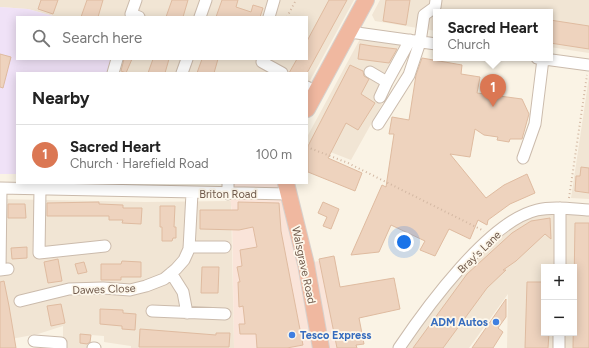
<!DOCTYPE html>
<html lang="en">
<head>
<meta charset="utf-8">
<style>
	body { margin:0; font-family:Figtree,sans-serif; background:#f2f2f2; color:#222 }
	.controls { position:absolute; right:12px; bottom:12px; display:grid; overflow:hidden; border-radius:0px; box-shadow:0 2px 10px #0003 }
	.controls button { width:36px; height:36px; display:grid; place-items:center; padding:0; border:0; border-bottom:1px solid #e0e0e0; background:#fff; color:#222; font:20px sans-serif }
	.you { position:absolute; left:404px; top:242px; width:14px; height:14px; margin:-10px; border:3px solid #fff; border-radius:50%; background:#1a73e8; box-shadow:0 0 0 6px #1a73e833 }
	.badge { display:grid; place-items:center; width:26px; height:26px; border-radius:50%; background:#db7753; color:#fff; font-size:13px; font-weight:700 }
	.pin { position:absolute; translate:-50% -33px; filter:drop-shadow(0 1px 2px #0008) }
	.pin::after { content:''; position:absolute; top:21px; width:14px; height:12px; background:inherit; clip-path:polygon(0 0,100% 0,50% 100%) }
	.popup { position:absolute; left:433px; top:9px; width:120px; height:52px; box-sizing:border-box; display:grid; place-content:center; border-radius:0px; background:#fff; filter:drop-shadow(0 1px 3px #0005); font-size:13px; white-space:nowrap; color:#767676 }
	.popup b { font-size:15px; color:#222 }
	.popup::after { content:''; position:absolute; left:50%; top:100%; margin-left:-8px; border:8px solid transparent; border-top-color:#fff }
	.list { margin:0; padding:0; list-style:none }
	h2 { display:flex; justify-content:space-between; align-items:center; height:52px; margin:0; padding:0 16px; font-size:17px }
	h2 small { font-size:13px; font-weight:400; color:#767676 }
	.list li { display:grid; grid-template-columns:26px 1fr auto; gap:12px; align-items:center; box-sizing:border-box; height:60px; padding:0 16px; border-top:1px solid #e0e0e0 }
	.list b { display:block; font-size:15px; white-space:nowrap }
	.list p { margin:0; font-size:13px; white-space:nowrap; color:#767676 }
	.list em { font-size:13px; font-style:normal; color:#767676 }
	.icon { flex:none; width:22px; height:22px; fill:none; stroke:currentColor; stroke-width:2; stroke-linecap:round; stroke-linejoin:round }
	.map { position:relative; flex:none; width:589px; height:348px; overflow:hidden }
	.search { position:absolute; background:#fff; box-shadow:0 2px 10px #0003; left:16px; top:16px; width:292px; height:44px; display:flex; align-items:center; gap:10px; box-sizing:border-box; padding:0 14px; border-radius:0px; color:#767676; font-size:15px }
	.panel { position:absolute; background:#fff; box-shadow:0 2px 10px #0003; left:16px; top:72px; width:292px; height:112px; border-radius:0px }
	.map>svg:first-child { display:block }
</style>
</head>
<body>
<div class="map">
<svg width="589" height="348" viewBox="0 0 589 348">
	<rect width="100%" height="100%" fill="#faf3e5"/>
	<path fill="#f1e5d4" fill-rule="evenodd" d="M0,0H354L307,86V73H110L114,59H307V17H57L28,9L0,7Z
		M380,0H589V53L550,47V12H436V31L375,21L372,15Z
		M360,39L414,47L351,160L307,143V137Z
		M589,77V199L571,198Z
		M0,199L145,202L231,201L234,348H131V346L104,342V336L91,335L90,348H63V326L38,334L0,341Z
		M589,210V348H507L508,294L469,348H399L446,284L524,215ZM544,267H574V333H544Z"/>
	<path fill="#fae4d9" d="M228,183H286L306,264L335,257L339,283L364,344L357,345V348H234L232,212Z"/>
	<path fill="#f0e2f7" d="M0,7L28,9L57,17H17V59H114L110,73H17V174H0Z"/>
	<path fill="#eed3be" stroke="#dfbba0" d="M41,0H58L53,14L38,9Z
		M87,0H103L98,17H81Z
		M172,0H188L183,17H166Z
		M222,0H238L236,7L251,12L253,5L263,8L260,17H216Z
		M329,0H347L307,73H289L297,59H307V41Z
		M386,0H410L406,25L383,21Z
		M550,20L589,26V49L550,43Z
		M360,44L372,46L397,49L389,63L358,59Z
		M0,54L11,57L3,88L0,87Z
		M422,58L462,65L461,74L480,77L477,93L522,99L529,114L522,139H510L509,142L497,140L498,137L484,135L475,129L470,157L450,154L486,198L504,185L527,174L535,193L510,204L488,220L487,225L478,220L470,239L449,229L435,256L420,250L425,241L391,225L379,252L351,255L382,185L386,187L394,134H389L392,117L409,120L416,75Z
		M124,59H132L126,73L121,71Z
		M153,59H169L165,73H148Z
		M202,59H218L214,73H197Z
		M350,65L363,71L364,76L369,79L361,94L375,103L358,130L346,123L328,158L362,173L355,191L308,172V146Z
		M581,167L589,168V193L575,191L576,176H580Z
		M99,202V204L123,205V208H142L141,224L122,223L123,220H109V216H47V203Z
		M238,202L279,203L281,231L303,345L287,348H257L256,334H240L239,324H245L243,306L239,307L238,282H240L237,267L242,266L240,250L257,247L253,227L239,230L200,229V210H238Z
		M323,202L339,209L331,229L323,226L327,217L318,213Z
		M8,204H25L26,218H8Z
		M160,206H175L174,227H176V238H173L172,241H162V227H160Z
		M550,218L551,239L545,234L516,261L503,270H506L487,288L443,348H413L467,274L512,233L531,221Z
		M575,223H589V348H573Z
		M27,247V258L12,259L11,248Z
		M334,256L340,287L394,278L400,309L359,318L364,344L356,345L357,348H337L319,259Z
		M58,259L62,281L48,283L44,262Z
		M122,261L141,262V277H121V280H101V264H121Z
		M84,262L87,272L78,274L75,264Z
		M202,267H219L218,293H201Z
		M4,281L9,306L16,348H0V282Z
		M527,282H544V333H549L548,348H525Z
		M506,299V317L498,328L503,332L493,348H472Z
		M61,304L65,323L51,326L47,306Z
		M100,309L123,310V313L136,314L135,330L122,329V326L100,324Z
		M140,329L216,335V333H230L229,347H139Z
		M80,334L91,335L90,342L87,344L80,343Z"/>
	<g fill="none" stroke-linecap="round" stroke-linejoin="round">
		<g stroke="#cbbbac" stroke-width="13">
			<path id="minor" d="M136,0L131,14L139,17
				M200,17L206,0
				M269,17L274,0
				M350,32L436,44
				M537,58L589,65
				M262,62L282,73
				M370,72L387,82L410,40
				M113,73L117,59
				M182,73L187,59
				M307,87L316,92
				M380,97L387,82
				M378,124L409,75L420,42L424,15L435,7L436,0
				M523,158L535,124L543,59
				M0,188L288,194
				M1,189L0,270L8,269
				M40,189L39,253L105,246
				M228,194V183
				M189,247H225
				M560,267V208
				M171,273L183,292L187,313
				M20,301L69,289L103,288L130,290L146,286L164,279L176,269L184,260L189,249L192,193
				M152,311L225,314
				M34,341L61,343V348
				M93,348H95
				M399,348C426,308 489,221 537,210C553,206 573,209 589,210
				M559,348V333"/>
		</g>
		<g stroke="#d7d1cd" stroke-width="18">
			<path id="highway" d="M307,109L366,0
				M286,183L306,264L321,348"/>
		</g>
		<path stroke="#d2b7a2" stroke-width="2" stroke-dasharray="1 3" stroke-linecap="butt" d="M287,17L296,0
			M307,147L348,163L484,231
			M569,198L587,75"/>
		<use href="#minor" stroke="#fff" stroke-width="11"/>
		<use href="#highway" stroke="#f0b8a0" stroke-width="16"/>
	</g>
	<g fill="#3f7fe0" stroke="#fdf7eb" stroke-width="1.5">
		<circle cx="496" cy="322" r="4"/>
		<circle cx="292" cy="335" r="4"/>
	</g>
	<g text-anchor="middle" stroke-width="3.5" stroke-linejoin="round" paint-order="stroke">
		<g font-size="11" fill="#715b4c" stroke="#fdf7eb">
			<text x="228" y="198">Briton Road</text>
			<text transform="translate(479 252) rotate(-44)" y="4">Bray's Lane</text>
			<text transform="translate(304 265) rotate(78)" y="4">Walsgrave Road</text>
			<text transform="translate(104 289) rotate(-2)" y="4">Dawes Close</text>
		</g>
		<g font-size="11" font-weight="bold" fill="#366cbe" stroke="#fdf7eb" text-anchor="end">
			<text x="488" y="326">ADM Autos</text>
			<text x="300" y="339" text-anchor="start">Tesco Express</text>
		</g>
	</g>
</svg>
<div class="controls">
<button>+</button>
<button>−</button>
</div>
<div class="you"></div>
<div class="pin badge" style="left:493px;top:107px">1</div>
<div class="popup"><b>Sacred Heart</b>Church</div>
<div class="search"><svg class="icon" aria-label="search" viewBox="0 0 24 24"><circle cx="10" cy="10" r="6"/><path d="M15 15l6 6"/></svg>Search here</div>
<section class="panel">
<h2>Nearby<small></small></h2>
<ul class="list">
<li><span class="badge">1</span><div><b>Sacred Heart</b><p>Church · Harefield Road</p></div><em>100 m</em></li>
</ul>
</section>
</div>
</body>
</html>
